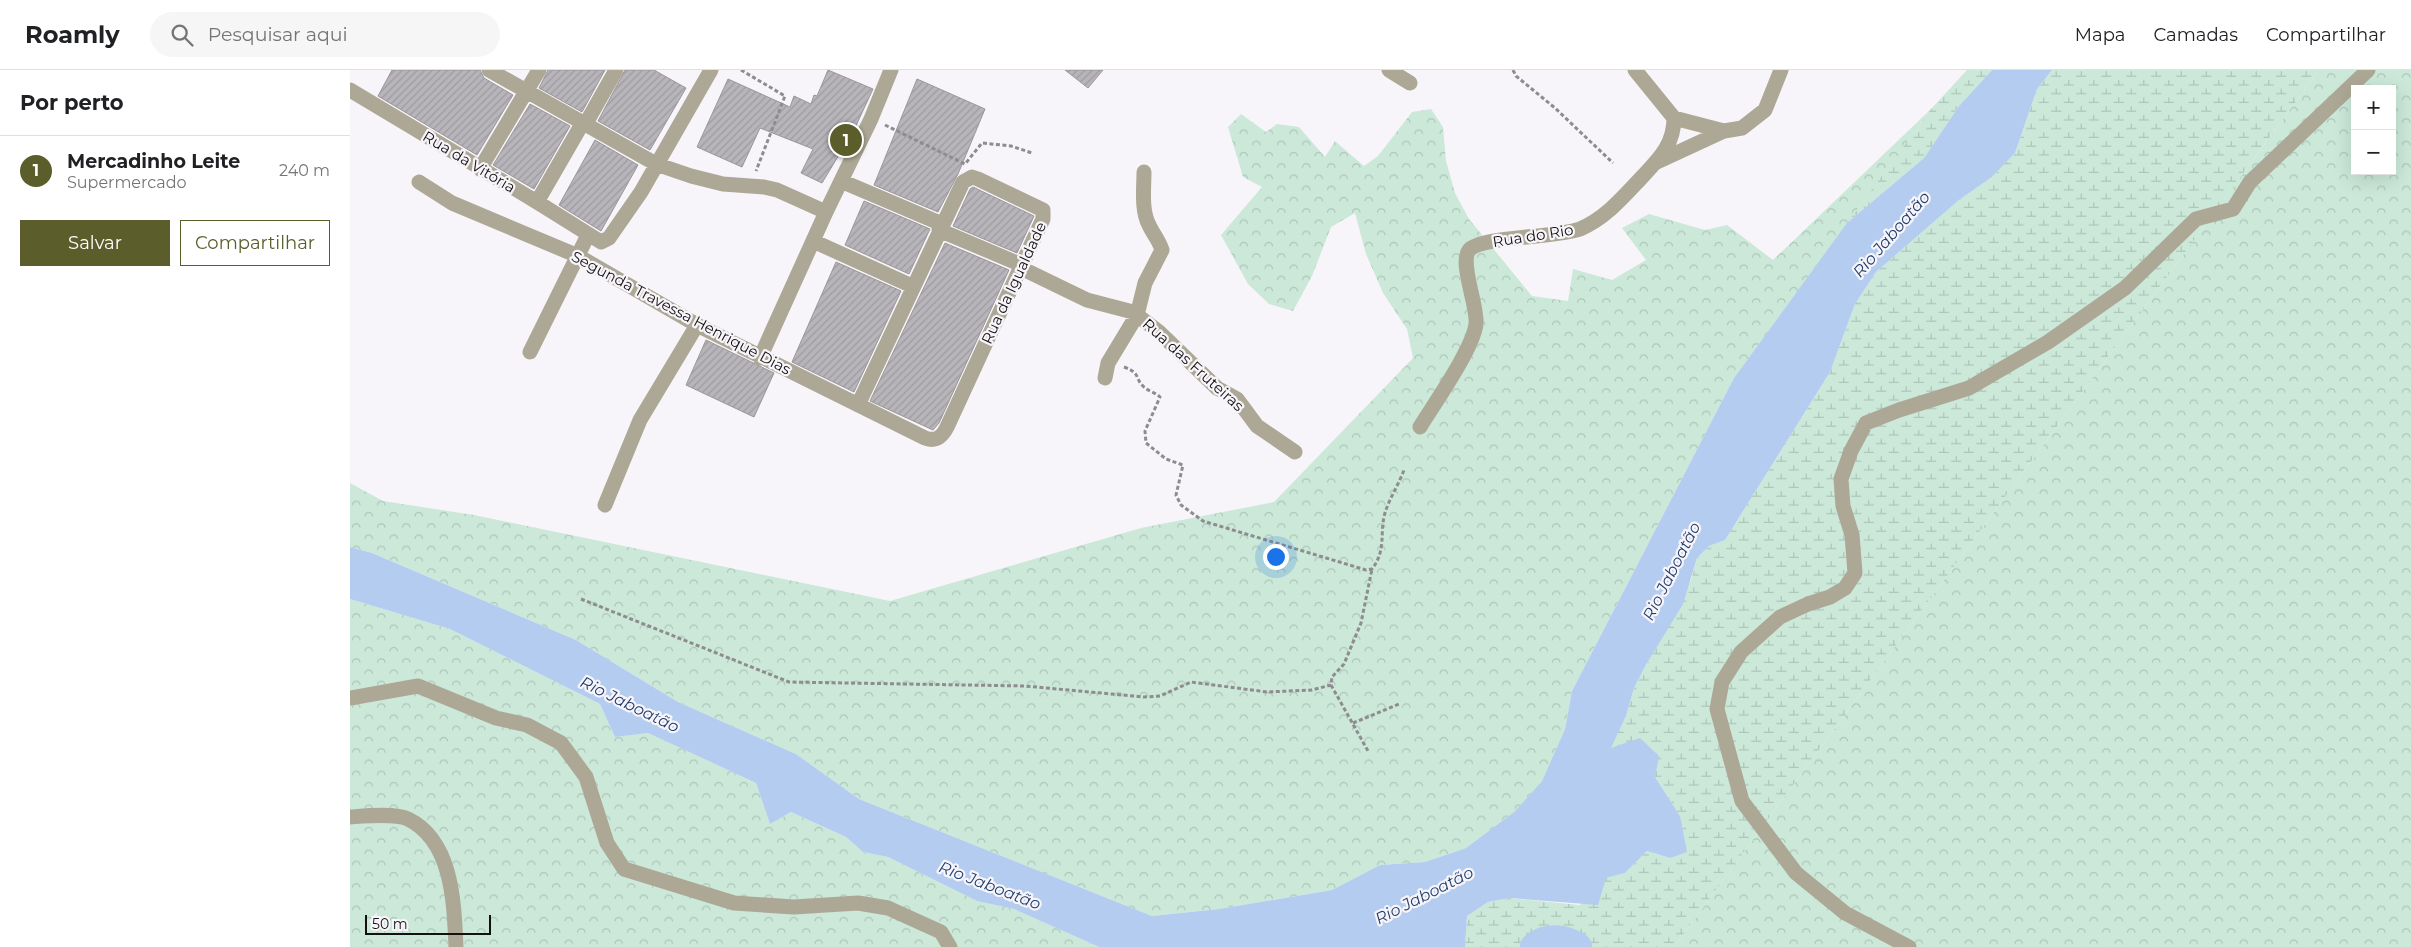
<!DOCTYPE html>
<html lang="pt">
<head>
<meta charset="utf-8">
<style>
	body { margin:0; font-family:Montserrat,sans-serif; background:#f6f6f6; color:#202124 }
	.controls { position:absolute; right:15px; top:15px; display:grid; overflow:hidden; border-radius:0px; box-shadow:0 5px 20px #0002 }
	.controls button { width:45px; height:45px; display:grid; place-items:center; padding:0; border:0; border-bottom:1px solid #e0e0e0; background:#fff; color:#202124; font:25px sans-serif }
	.scale { position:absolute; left:15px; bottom:12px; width:126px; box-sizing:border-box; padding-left:5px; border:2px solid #131213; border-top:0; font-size:14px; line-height:18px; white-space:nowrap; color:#131213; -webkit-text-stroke:4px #f8f5fa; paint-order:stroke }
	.you { position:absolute; left:925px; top:486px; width:18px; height:18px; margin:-12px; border:4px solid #fff; border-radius:50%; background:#1a73e8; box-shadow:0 0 0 8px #1a73e833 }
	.badge { display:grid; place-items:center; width:32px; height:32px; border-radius:50%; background:#5b5e2b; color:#fff; font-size:16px; font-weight:700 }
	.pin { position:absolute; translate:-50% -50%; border:2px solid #fff; box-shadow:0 1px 5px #0006 }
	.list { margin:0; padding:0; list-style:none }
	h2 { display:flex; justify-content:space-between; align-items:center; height:65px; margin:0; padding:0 20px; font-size:21px }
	h2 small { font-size:16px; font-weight:400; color:#757577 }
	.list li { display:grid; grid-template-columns:32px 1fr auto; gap:15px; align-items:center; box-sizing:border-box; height:70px; padding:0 20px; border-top:1px solid #e0e0e0 }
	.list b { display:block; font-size:19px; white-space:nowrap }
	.list p { margin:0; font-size:16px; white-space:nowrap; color:#757577 }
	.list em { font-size:16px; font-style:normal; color:#757577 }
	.actions { display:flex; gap:10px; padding:15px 20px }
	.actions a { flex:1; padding:11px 0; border:1px solid #5b5e2b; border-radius:0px; text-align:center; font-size:18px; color:#5b5e2b }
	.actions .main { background:#5b5e2b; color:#fff }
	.icon { flex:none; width:28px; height:28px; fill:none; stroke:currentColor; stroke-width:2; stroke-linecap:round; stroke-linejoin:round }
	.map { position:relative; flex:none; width:2061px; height:877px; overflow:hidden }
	header { display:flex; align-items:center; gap:30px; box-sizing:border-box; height:70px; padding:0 25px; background:#fff; border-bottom:1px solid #e0e0e0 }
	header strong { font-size:24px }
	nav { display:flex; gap:28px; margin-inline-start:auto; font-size:18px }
	.search { width:350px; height:45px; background:#f6f6f6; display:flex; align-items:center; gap:12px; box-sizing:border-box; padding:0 18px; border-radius:28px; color:#757577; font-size:19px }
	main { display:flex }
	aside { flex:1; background:#fff }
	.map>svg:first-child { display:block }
</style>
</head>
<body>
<header>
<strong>Roamly</strong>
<div class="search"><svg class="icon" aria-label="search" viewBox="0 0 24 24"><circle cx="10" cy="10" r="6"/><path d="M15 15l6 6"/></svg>Pesquisar aqui</div>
<nav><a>Mapa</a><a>Camadas</a><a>Compartilhar</a></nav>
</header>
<main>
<aside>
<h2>Por perto<small></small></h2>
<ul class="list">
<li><span class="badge">1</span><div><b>Mercadinho Leite</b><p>Supermercado</p></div><em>240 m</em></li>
</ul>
<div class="actions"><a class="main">Salvar</a><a>Compartilhar</a></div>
</aside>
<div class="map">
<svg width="2061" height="877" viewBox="0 0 2061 877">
	<defs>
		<pattern id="forest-crowns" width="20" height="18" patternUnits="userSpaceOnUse" patternTransform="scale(1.25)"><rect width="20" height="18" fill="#cbe8d9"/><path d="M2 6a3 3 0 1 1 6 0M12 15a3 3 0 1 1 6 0" fill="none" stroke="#adc6b9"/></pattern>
		<pattern id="wetland-marsh" width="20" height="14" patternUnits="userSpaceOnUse" patternTransform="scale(1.25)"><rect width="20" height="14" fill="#cbe8d9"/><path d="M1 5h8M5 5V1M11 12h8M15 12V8" fill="none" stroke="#adc6b9"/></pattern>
		<pattern id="building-hatch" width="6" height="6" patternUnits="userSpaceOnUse" patternTransform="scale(1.25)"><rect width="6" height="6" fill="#b8b5ba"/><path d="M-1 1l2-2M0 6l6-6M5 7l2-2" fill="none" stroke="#9d9b9f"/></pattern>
	</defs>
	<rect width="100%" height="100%" fill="#f8f5fa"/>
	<path fill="url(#forest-crowns)" fill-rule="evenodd" d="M1969,0H2061V877H1324ZM2005,19H2042V101H2005Z
		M1081,39L1093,57L1096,91L1105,123L1119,149L1182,226L1218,231L1223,199L1262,210L1296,190L1272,158L1299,144L1355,160L1377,155L1423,190L1581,39L1384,308L1222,621L1215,659L1192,711L1164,742L1116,778L1075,792L1030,795L982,820L869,839L802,846L509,729L446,684L328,632L226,570L22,483L0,477V413L33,431L124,445L540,531L791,458L924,432L1063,288L1057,259L1033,223L1016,184L1005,143L981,157L962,206L943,241L919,234L898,214L871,165L912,117L893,107L878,57L891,44L916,62L927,54L949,57L975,87L985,71L1014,96L1028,86L1062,42Z
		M0,529L100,559L250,634L265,667L298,663L406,713L420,754L441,742L496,767L513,782L538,787L627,831L664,839L749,877H0Z"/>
	<path fill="url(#wetland-marsh)" d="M1617,0H1642L1609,36L1574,88L1497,153L1581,39Z
		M1702,0H1969L1324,877H1115L1117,846L1138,832L1159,828L1230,835L1256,808L1275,803L1297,781L1320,788L1330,746L1305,707L1260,679L1276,646L1284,618L1341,510L1347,488L1359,476L1375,470L1480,302L1505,234L1526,202L1609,130L1642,107L1665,83L1687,19Z"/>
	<path fill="#b4ccef" d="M1642,0H1702L1687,19L1665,83L1642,107L1609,130L1526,202L1505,234L1480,302L1375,470L1359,476L1347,488L1333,534L1297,593L1284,618L1276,646L1261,678L1290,668L1309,686L1305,707L1330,746L1337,782L1320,788L1297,781L1275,803L1256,808L1248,835L1159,828L1138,832L1117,846L1115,877H749L664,839L627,831L538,787L513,782L496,767L441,742L420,754L406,713L298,663L265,667L250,634L100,559L0,529V477L22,483L226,570L328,632L446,684L509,729L802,846L869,839L982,820L1030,795L1075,792L1116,778L1164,742L1192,711L1215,659L1222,621L1384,308L1497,153L1574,88L1609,36Z"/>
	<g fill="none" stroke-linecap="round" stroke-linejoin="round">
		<path stroke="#b4ccef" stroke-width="30" d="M1185,877C1197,867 1214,869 1227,877"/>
	</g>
	<path fill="url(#building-hatch)" stroke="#9a979c" d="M42,0H130L134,8L163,25L127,85L28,26Z
		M198,0H255L232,42L189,18Z
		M275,0H304L336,18L300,80L248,51Z
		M478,0L523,19L504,60L472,113L451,103L463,79L410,58L392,97L347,77L378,9L440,37L444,26L461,34L464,25L467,26Z
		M715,0H753L738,18Z
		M567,9L635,39L608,104L588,142L524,115Z
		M180,34L220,56L184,119L143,95Z
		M245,70L288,95L251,161L209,135Z
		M623,117L684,146L667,183L603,156L620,119Z
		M514,131L580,159L559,204L495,175Z
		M595,173L659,200L589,353L583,360L520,331Z
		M486,192L551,221L504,322L442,292Z
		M356,270L424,303L404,347L336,315Z"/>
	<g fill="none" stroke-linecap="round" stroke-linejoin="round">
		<path stroke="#8e8c8f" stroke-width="3" stroke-dasharray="4 2.5" stroke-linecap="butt" d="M391,0L435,26L406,101
			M1163,0L1166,6L1205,38L1263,93
			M535,55L615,94L632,73L661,76L682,83
			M774,297C791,303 785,309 793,316C797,321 805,322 810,327L795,361L796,373L816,389L833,395L826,425L831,435L853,451L1016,500L1022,499C1037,479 1029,464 1035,443C1039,429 1049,414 1054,400
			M231,529L439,612L675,616L794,627L810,626L841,612L917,622L962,620L981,615L982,607L994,594L1011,553L1022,499
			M981,615L1018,681
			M1003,653L1049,634"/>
		<path stroke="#ada896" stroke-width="15" d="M139,0L306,94L341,106L373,114L414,117L427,120L476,142
			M1039,0L1060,13
			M1285,0L1324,48L1374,61L1392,58L1415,40L1431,0
			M0,20L187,132L251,172L259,168L291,122L361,0
			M235,55L266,0
			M1307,92L1374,61
			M130,99L189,0
			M491,111L592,154
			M69,112L102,133L228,186L347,255L575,368C586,372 592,367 597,357L693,149V140L628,109L622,107L613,112L508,335
			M187,132L232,54
			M589,160L672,195
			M463,171L562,216
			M671,198L737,230L783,242L809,262L867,318L887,329L907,356L945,382
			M180,282L238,165
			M410,288L476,142L521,49L541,0
			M755,308L758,293L787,245L795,213L812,180C809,170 803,164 799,155C791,140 794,118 794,102
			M1070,357C1084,334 1123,279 1126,254C1128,236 1109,193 1119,180C1132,166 1206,168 1230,159C1256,148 1274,126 1293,106C1310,88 1324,74 1324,48
			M255,435L290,350L347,255
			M0,628L68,616L146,648L177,655L211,673L236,707L257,773L274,799L384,833L444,837L508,833L538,838L591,862L600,877
			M0,747C15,746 45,743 58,749C103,771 104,834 106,877
			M1559,877L1495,843L1446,803L1392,731L1367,639L1372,612L1391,582L1430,547L1458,534L1480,527L1495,518L1505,503L1502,465L1493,436L1491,409L1501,381L1516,353L1549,340L1619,318L1698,272L1775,218L1846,149L1883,139L1900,112L2018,0"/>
	</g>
	<g text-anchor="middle" stroke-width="4.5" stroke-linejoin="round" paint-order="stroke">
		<g font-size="15" fill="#131213" stroke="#f8f5fa">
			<text transform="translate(119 92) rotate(31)" y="5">Rua da Vitória</text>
			<text transform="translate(1183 166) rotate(-9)" y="5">Rua do Rio</text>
			<text transform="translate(664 213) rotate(-65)" y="5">Rua da Igualdade</text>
			<text transform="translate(331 243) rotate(28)" y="5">Segunda Travessa Henrique Dias</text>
			<text transform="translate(843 295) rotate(42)" y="5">Rua das Fruteiras</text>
		</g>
		<g font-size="16" font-style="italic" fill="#22406d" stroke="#f8f5fa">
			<text transform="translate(1541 164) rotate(-49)" y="6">Rio Jaboatão</text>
			<text transform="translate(1321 501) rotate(-63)" y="6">Rio Jaboatão</text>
			<text transform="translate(280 634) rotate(26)" y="6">Rio Jaboatão</text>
			<text transform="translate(640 815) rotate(21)" y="6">Rio Jaboatão</text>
			<text transform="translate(1074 825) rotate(-27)" y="6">Rio Jaboatão</text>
		</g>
	</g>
</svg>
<div class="controls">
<button>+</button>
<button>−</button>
</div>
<div class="scale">50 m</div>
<div class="you"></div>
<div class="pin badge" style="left:496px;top:70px">1</div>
</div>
</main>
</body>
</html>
